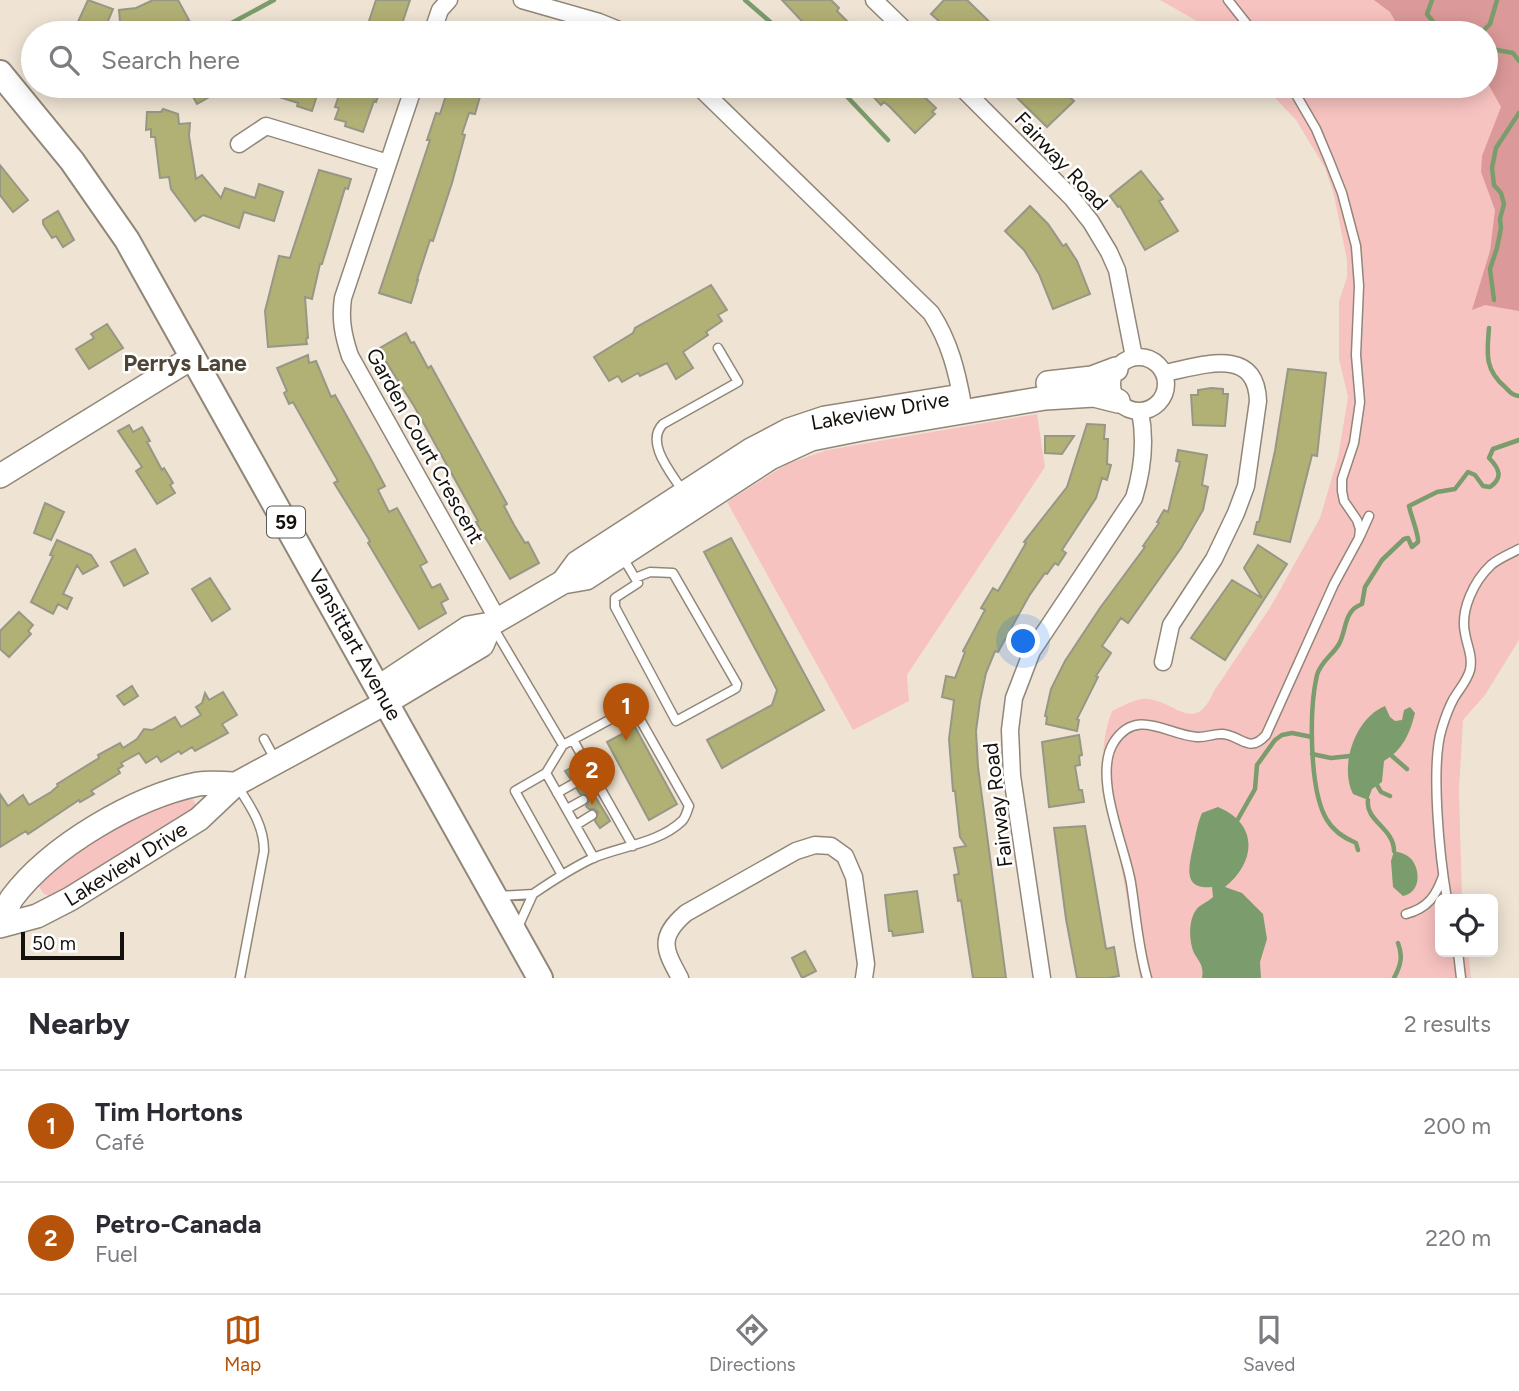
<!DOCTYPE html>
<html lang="en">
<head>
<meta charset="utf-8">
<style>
	body { margin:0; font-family:Figtree,sans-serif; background:#f2f2f3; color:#2b2b33 }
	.controls { position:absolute; right:21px; bottom:21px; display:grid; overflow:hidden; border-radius:10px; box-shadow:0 4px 18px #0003 }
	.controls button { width:63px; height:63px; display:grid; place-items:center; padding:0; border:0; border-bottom:2px solid #e1e1e2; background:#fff; color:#2b2b33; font:35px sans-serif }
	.scale { position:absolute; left:21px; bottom:18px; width:103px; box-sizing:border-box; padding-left:7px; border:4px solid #14100b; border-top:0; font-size:19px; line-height:24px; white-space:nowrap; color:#14100b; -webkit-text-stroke:5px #fff; paint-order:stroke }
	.you { position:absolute; left:1024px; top:642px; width:24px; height:24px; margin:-18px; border:5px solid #fff; border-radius:50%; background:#1a73e8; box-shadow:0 0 0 10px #1a73e833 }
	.badge { display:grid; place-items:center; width:46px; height:46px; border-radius:50%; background:#b45309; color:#fff; font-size:23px; font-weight:700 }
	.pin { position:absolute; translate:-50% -58px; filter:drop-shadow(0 2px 4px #0008) }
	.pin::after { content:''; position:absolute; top:37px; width:24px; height:21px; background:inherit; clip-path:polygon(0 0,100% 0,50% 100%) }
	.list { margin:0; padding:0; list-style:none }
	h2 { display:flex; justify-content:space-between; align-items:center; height:91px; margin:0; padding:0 28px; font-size:30px }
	h2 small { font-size:23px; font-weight:400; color:#7c7c81 }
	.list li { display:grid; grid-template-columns:46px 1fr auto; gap:21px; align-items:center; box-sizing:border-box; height:112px; padding:0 28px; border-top:2px solid #e1e1e2 }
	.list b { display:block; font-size:26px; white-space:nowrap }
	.list p { margin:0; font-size:23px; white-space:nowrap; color:#7c7c81 }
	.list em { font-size:23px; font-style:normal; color:#7c7c81 }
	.icon { flex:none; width:38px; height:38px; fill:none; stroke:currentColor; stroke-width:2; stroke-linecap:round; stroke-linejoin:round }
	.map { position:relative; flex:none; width:1519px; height:978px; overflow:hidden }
	.search { position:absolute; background:#fff; box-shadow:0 4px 18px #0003; left:21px; right:21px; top:21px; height:77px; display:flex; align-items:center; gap:18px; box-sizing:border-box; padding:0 24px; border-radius:38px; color:#7c7c81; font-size:26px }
	.sheet { height:315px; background:#fff }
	nav { display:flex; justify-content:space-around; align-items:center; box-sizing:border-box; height:98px; border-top:2px solid #e1e1e2; background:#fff; font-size:19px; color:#7c7c81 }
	nav a { display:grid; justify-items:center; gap:4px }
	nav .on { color:#b45309 }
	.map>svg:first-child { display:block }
</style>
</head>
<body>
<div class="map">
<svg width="1519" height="978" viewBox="0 0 1519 978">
	<rect width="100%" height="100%" fill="#efe4d4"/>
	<path fill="#f7c3c1" d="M1160,0H1519V640L1485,695L1463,720L1459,790L1462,899H1440V952H1468L1471,978H1140C1133,942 1129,906 1122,871C1112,816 1091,766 1112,711C1123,706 1137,697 1149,699C1179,704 1195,734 1214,691L1271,606L1320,518L1338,457L1348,397L1339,359V301L1347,277V260L1334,195L1325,168L1296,120L1264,86H1486V33H1218Z
		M1037,414L1045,467L907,675L909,701L853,730L727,502L787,464L827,450Z
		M192,797L196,805L195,809L52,898L43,893L39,886L41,878L54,865L148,807Z"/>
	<path fill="#db9a99" d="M1374,0H1519V311L1485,305L1472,310L1490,251L1495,210L1481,172L1482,156L1501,107L1486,80V33H1402L1390,12Z"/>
	<path fill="#7b9c6c" d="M1385,706L1390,717L1395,721L1402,720L1404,710L1410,707L1415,713C1410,733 1403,750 1384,761L1382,782L1372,789L1368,800L1353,794C1339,766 1355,718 1385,706Z
		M1218,807C1259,824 1256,862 1225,887L1242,893L1263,914L1267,939L1260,962L1261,978H1202C1204,966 1200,963 1194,953C1189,942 1188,921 1196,910C1199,905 1208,902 1213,897L1212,887C1182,890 1189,866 1193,847C1196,835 1197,824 1202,813Z
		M1394,851C1402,853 1410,855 1414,863C1421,876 1418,893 1403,896L1393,887L1391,861Z"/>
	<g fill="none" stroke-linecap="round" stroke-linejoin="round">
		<path stroke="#7b9c6c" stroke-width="4.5" d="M745,0L783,33
			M1432,0L1427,14L1438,28L1450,33
			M213,33L274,0
			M1481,33L1490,24L1497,0
			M1486,48L1513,53L1519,61
			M837,86L888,140
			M105,95L118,86
			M1494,300L1490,269L1497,248L1501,228L1500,219L1504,204L1501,193L1494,185L1492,168L1496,148L1519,113
			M1489,328C1487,353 1484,369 1505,387C1510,392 1512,395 1519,396
			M1312,754L1331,758L1350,756
			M1392,756L1407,769
			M1377,785L1381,792L1390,796
			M1368,800C1365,821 1394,828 1394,851
			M1238,819L1255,789L1257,765L1275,740L1282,735L1292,733L1312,737
			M1358,850L1356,843C1344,838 1334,832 1327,820C1309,791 1309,709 1317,675C1321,661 1332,656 1339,644C1347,630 1343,611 1362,604L1365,587L1382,560L1404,539L1408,538L1412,547L1418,542C1419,535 1411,516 1409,506L1437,492L1455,489L1468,472L1475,475L1483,486L1490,487C1503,478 1500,469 1489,458L1493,449L1519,440
			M1394,978C1401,965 1403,956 1398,943"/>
	</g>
	<path fill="#b1b075" stroke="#979786" stroke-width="2" d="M88,0L113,9L103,33H75L76,26Z
		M153,0H178L189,20L165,33H121L119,10L136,8Z
		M376,0H410L399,33H365Z
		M782,0H831L839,8L837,11L859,33H813Z
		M944,0H967L1001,33H952L931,14Z
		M187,86H229L197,104Z
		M251,86H320L312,111L297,106L298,103L251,88Z
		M348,86H382L376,102L374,101L363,132L345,126L346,122L335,119L339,108L335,107L339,95L344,97Z
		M449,86H483L475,114L469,113L462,134L465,135L452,183L433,241L430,240L417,280H418L411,303L379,293L430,140H427L436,113L440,114Z
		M873,86H913L936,108L932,112L935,114L915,133L890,107L884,102L881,105L868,91Z
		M1005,86H1058L1074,101L1047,127Z
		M163,109L178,114L179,124L190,123L189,136L196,179L202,175L221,198L225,188L255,198L259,184L283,192L274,221L244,212L239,228L203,215L195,221L171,189L169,177L160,178L155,137H151V129L146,130L147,112H161Z
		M0,165L28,200L13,212L0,195Z
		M319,170L351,179L348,189L345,188L322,264H320L312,299L305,297L308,338L306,339L307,344L268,347L265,311L279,256L290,258Z
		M1141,171L1163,199L1159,201L1178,231L1145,250L1120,206L1118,207L1110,196Z
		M1030,206L1048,224L1063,246L1066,244L1077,261L1090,294L1053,309L1039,274L1024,250L1005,231Z
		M58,211L74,240L63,247L56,236L52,238L43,224V220Z
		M711,285L727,310L718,315L722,321L706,332L708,335L683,352L693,368L676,379L667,363L640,376L638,373L622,382L618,376L609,381L594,357L633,333L635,328Z
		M107,324L123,348L89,369L76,349L94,338L91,334Z
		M406,333L411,343L414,342L428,368L431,366L507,504L504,506L514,525L525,543L528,542L539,563L510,579L476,522L478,521L414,406L378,349Z
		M308,355L309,363L316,361L331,397L335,395L369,456L385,486L378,490L389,512L397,508L427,562L420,566L432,588L440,584L448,599L441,603L446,613L419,629L368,543L370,541L334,483L338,481L315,441L293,402L289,404L284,393L287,391L277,368Z
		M1288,369L1326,373L1317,456L1312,455L1290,542L1254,534L1257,522H1259L1275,451Z
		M1211,388L1223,389V394H1228L1225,426L1193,425L1191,395H1198V390Z
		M1087,424L1105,425L1104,439H1108L1107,464L1111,465L1107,480L1102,478L1096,498L1062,550L1066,553L1058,565L1055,563L1047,574L1045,573L1029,596L998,652L995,651L986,673L980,701L976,731L978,767L1006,978H973L961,900L958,901L954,875L959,874L954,848L966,846L960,837L955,791H953L949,739L954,700L942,697L946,676L955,678L965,652L963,651L985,610L981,608L993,588L998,591L1026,543L1024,542L1067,487Z
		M129,425L133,432L142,427L150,441L147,442L162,470L164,468L173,483L170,485L175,493L157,504L136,471L142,467L118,431Z
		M1045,436H1074L1062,454L1045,453Z
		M1178,450L1207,455L1202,485L1208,487L1203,510L1181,548L1128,623L1121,618L1102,646L1111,653L1096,676L1098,677L1077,719L1079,720L1077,731L1046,724L1047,717L1045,716L1051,689L1065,661L1100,608L1145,547L1143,546L1159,523L1157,522L1164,510L1168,512L1180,462L1176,461Z
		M45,503L64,512L51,540L34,533Z
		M731,538L824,710L722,768L707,740L772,705L777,690L704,552Z
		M57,540L91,555L98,566L83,574L77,565L63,594L72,598L67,609L58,604L53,614L31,602L53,556L50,555Z
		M1258,545L1287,564L1225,660L1191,638L1232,580L1262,598L1244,568Z
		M135,549L148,573L124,586L111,562Z
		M210,578L230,609L212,621L192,589Z
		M19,612L33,625L28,631L31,634L9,657L0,649V631Z
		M132,686L138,696L124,705L117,696Z
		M223,692L237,715L222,724L228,733L195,751L192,747L181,754L179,751L161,762L157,756L146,763L139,753L121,763L123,766L118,769L120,773L91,791L94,794L80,802L79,800L28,834L26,831L0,847V794L8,806L23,795L29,805L51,792L58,786L57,784L99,758L98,755L120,743L123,748L137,739L144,729L152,730L175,717L181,727L201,715L196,707L202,703L205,693L209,700Z
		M635,727L677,804L649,820L607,742Z
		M1079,735L1082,755L1079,756L1080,765L1075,766L1079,790H1082L1084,802L1049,807L1042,742Z
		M576,765L610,821L600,828L595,821L598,812L594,809H589L586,806L589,801L588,796L580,794L577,789L579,785L578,780L570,778L565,771Z
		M1085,826L1106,949L1114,947L1119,976L1108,978H1077L1066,919L1054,828Z
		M917,891L923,932L893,936L892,931H889L885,895Z
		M805,951L816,971L802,978L792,958Z"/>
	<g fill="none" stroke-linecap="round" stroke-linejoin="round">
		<g stroke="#918778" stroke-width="11">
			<path id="lane" d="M1228,0L1254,33
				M684,493C673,475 644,443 663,424L738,382L718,348
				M1360,536L1369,516
				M622,556L638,583L615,598V607L676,721L731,691L736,688L737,684L673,573L650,572L635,578
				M493,627L563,745L633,707L689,806C687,811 686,817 682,821C659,843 622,846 593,858C572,868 552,881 533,894
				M264,739L276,761
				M573,740L633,846
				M546,773L563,745
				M238,787C251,807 264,826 264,851L240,978
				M557,793L573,784
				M567,809L583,800
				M576,825L592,815
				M562,875L515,791L546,773L594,858
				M498,896L533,894L518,927
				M1447,899C1440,859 1430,765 1442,728C1445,718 1449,707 1454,698C1460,688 1467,681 1470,670C1473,656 1467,646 1465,633C1460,610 1474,581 1491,565C1499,558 1510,554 1519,549
				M1406,914C1428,908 1436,896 1443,876
				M1458,952L1461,978
				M1147,978C1138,947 1136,915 1131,883C1125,846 1092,776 1114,742C1137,707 1167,735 1197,737C1206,738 1214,733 1223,734C1242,736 1249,754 1266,735L1334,584L1359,538L1360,529L1357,520L1344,501L1342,491V479L1354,443L1360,402L1356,355L1359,286L1356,246L1342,193L1329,160L1316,129L1291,86"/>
		</g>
		<g stroke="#918778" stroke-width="19">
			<path id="street" d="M522,0L599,22L626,33
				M874,0L908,33
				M432,33L440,10L449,0
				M414,86L343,298C340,319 343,335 350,356L498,620
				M698,86L931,313C950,342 957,372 963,405
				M960,86L1072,198L1091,222L1109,252L1117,270L1134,357
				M239,144L266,126L388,163
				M1112 384a27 27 0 1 1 54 0a27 27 0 1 1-54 0Z
				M1163,662L1171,625L1214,559L1236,513L1246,486L1258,401C1256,345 1201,366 1165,373
				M680,978C664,949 658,937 686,913L796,851L815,845L831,846L845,856L854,877L866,964L864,978
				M1042,978L1012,776L1010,730L1014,698L1032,651L1134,498C1143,469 1146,441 1140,411"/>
		</g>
		<g stroke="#918778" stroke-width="26">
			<path id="secondary" d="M1048,383L1092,378L1116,369
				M0,476L193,357
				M563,582L577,563L751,450L789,430L825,418L955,397
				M379,687L468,628L491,624L563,582L586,578L770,458L811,439L861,429L1045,398L1094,395L1118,401
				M4,923C6,915 7,905 12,898C51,846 135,797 198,784C211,782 224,784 236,784
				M0,926L37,916L70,899L199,819L236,784L387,702L482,645L491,624"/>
		</g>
		<g stroke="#918778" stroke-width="28">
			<path id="primary" d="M0,73L72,161L127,240L540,978"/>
		</g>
		<use href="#lane" stroke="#fff" stroke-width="8"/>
		<use href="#street" stroke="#fff" stroke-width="16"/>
		<use href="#secondary" stroke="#fff" stroke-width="23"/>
		<use href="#primary" stroke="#fff" stroke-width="24"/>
	</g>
	<g text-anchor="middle" stroke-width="5" stroke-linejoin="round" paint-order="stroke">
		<rect fill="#fff" stroke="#5a5854" stroke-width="2" x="267" y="506.5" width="38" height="31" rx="5"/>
		<g font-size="19" font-weight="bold" fill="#14100b">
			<text x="286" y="529">59</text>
		</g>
		<g font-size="21" fill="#14100b" stroke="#fff">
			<text transform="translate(1061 161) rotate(47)" y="7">Fairway Road</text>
			<text transform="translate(880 411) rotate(-10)" y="7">Lakeview Drive</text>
			<text transform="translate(425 446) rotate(61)" y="7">Garden Court Crescent</text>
			<text transform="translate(355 645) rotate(61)" y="7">Vansittart Avenue</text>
			<text transform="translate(998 805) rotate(-97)" y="7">Fairway Road</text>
			<text transform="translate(126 864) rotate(-32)" y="7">Lakeview Drive</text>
		</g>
		<g font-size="23" font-weight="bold" fill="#4e4537" stroke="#fff">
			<text x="185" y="371">Perrys Lane</text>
		</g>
	</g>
</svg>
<div class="controls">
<button><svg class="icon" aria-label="locate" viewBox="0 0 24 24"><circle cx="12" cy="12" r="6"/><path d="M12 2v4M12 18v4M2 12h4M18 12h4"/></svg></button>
</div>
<div class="scale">50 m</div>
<div class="you"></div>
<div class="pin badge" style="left:626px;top:741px">1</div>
<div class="pin badge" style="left:592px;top:805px">2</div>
<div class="search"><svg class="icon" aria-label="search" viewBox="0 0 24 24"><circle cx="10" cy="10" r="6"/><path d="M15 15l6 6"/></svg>Search here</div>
</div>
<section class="sheet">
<h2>Nearby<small>2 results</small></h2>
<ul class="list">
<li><span class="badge">1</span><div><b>Tim Hortons</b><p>Café</p></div><em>200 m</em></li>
<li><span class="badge">2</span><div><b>Petro-Canada</b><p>Fuel</p></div><em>220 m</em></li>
</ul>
</section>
<nav>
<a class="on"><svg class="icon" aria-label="map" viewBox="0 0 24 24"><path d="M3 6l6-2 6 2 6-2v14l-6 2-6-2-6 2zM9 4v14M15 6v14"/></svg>Map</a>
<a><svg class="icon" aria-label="directions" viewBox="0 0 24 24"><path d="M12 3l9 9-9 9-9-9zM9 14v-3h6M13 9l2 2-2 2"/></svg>Directions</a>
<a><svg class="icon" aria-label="saved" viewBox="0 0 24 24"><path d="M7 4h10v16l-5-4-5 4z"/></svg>Saved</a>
</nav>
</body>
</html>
